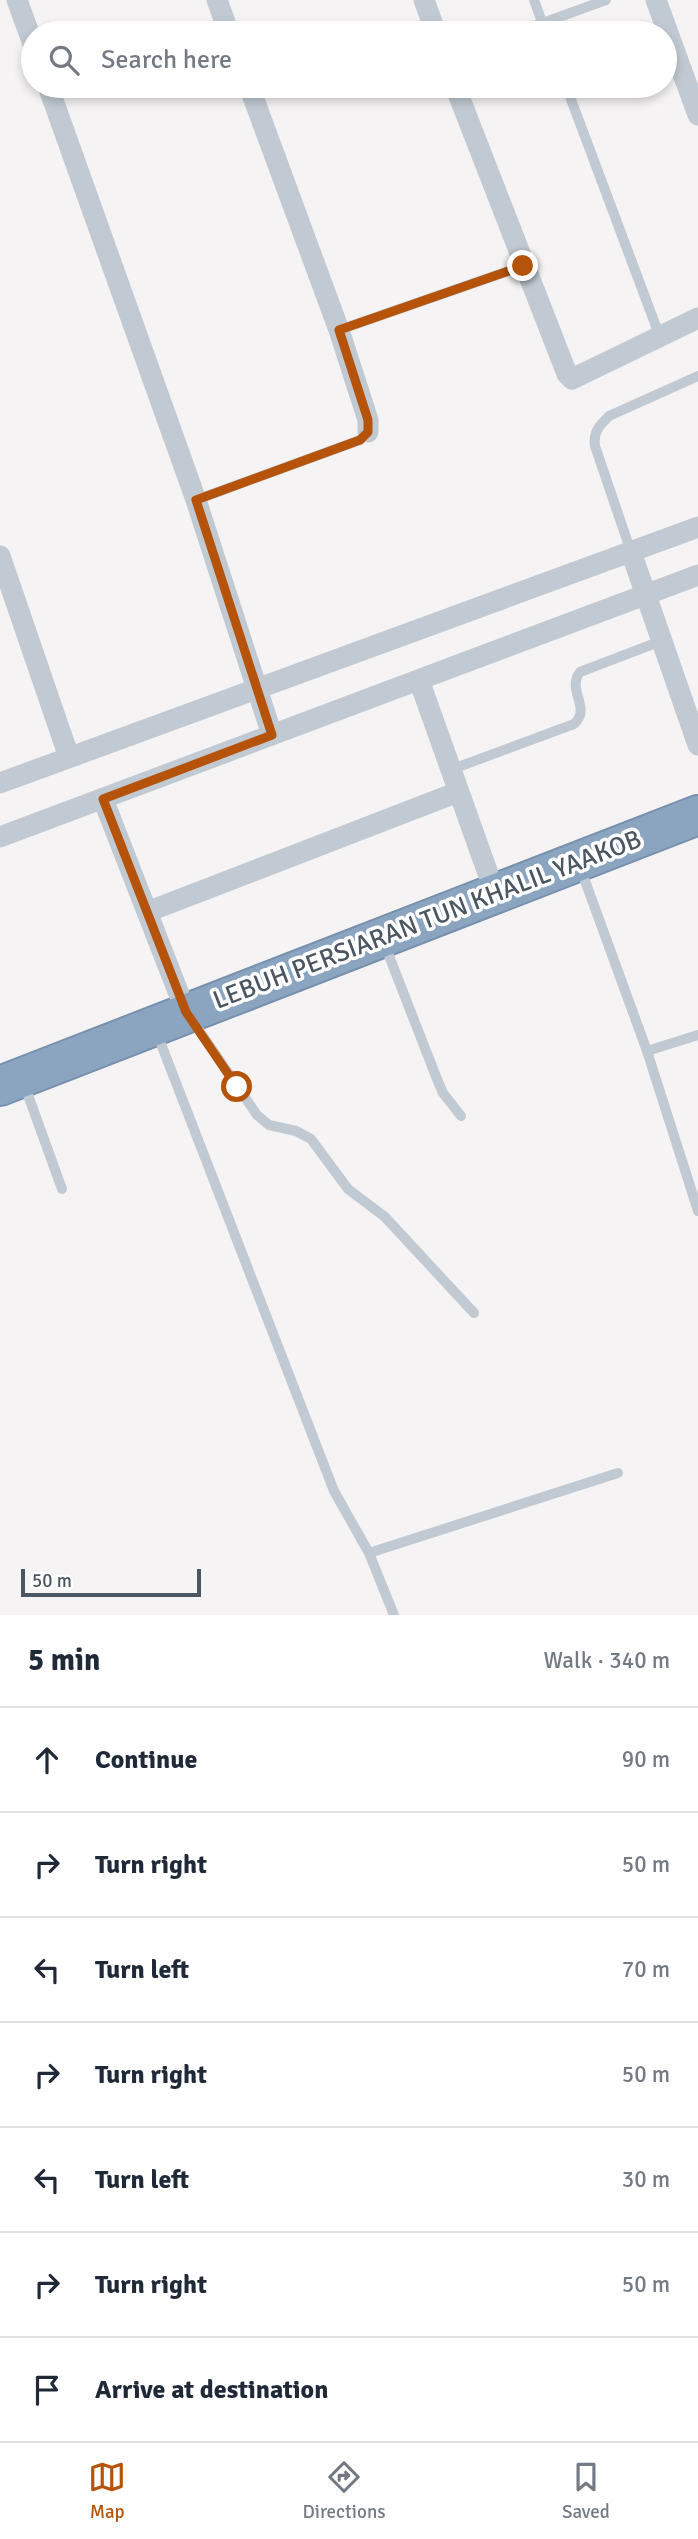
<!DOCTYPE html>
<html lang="en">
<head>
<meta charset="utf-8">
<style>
	body { margin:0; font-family:Signika,sans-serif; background:#f2f2f3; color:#1f2937 }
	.scale { position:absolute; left:21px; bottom:18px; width:180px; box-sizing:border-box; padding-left:7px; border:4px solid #4a5661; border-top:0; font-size:19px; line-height:24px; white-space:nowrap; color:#4a5661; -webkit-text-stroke:5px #fff; paint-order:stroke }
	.stop { position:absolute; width:21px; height:21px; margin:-16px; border:5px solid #b45309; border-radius:50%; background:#fff }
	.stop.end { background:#b45309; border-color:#fff; box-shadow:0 2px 7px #0008 }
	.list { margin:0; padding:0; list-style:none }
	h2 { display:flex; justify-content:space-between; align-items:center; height:91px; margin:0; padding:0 28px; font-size:30px }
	h2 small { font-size:23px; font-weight:400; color:#747a83 }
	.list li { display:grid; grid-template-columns:46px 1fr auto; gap:21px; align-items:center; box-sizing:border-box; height:105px; padding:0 28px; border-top:2px solid #e0e1e3 }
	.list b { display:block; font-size:26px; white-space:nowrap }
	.list em { font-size:23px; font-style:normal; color:#747a83 }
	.icon { flex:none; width:38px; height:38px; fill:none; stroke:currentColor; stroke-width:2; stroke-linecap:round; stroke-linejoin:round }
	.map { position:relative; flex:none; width:698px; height:1615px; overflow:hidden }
	.search { position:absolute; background:#fff; box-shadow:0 4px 10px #0003; left:21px; right:21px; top:21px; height:77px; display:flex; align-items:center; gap:18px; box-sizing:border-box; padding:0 24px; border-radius:38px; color:#747a83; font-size:26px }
	.sheet { height:826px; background:#fff }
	nav { display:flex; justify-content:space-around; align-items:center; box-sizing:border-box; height:98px; border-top:2px solid #e0e1e3; background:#fff; font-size:19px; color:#747a83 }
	nav a { display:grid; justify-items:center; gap:4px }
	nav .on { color:#b45309 }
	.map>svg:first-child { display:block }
</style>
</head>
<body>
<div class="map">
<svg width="698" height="1615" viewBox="0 0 698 1615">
	<rect width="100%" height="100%" fill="#f5f3f3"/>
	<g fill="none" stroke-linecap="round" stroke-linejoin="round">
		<g stroke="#7690ad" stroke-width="42">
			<path id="highway" d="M0,1086L698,815"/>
		</g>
		<path stroke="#c1cad2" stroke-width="10" d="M534,0L546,33
			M515,33L606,0
			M566,86L660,337
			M339,330L523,266
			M196,500L360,440L368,432
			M631,552L595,446C593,432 599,426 609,416L698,376
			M450,770L574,724C592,708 566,690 580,672L661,641
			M580,867L647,1051L698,1211
			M384,943L437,1079L443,1093L461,1116
			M192,1020L257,1115L269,1125L296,1131L311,1139L348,1189L385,1217L474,1313
			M156,1031L334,1491L369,1553L394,1615
			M647,1051L698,1035
			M24,1084L62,1189
			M369,1553L618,1473"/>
		<path stroke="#c1cad2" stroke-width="21" d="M17,0L33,44
			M217,0L229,33
			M424,0L436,33
			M656,0L698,115
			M48,86L196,500L272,735
			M249,86L339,330L368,420V432
			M455,86L567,374L572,379L698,318
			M631,552L698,745
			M0,556L69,757
			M419,680L495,893
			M0,783L698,527
			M103,799L186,1012
			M0,837L698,575
			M147,912L458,792"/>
		<use href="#highway" stroke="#8ba5c1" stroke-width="38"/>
	</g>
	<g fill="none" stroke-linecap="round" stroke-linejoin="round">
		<path stroke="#b45309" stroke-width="9" d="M237,1087L186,1012L103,799L272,735L196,500L360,440L368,432V420L339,330L523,266"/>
	</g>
	<g text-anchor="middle" stroke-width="7" stroke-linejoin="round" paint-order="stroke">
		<g font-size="26" fill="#4a5661" stroke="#fff">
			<text transform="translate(427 919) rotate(-21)" y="9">LEBUH PERSIARAN TUN KHALIL YAAKOB</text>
		</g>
	</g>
</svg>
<div class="scale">50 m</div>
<div class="stop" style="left:237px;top:1087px"></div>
<div class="stop end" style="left:523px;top:266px"></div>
<div class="search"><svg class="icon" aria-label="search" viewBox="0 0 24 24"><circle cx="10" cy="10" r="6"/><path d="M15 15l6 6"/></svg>Search here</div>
</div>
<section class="sheet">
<h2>5 min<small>Walk · 340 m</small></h2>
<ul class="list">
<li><svg class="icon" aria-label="ahead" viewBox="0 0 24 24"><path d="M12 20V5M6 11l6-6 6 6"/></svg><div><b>Continue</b></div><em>90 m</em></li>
<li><svg class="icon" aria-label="right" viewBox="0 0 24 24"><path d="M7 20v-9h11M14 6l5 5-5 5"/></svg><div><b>Turn right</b></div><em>50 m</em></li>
<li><svg class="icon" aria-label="left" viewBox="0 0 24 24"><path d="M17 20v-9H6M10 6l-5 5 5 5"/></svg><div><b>Turn left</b></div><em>70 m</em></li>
<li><svg class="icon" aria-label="right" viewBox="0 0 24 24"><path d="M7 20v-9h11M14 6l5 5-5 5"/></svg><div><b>Turn right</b></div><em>50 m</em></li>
<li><svg class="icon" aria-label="left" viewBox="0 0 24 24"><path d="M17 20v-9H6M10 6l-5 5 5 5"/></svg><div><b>Turn left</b></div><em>30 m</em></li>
<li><svg class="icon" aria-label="right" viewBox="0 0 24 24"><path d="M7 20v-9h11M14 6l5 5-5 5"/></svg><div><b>Turn right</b></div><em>50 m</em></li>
<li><svg class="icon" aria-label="arrive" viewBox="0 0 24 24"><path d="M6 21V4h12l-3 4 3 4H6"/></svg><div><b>Arrive at destination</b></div></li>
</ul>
</section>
<nav>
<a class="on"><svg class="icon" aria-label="map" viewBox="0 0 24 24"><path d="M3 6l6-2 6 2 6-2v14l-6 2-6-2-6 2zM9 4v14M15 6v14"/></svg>Map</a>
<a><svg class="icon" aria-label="directions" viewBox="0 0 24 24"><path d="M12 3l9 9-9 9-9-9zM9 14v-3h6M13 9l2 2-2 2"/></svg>Directions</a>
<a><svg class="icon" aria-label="saved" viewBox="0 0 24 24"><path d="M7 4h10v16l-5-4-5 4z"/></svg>Saved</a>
</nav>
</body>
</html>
